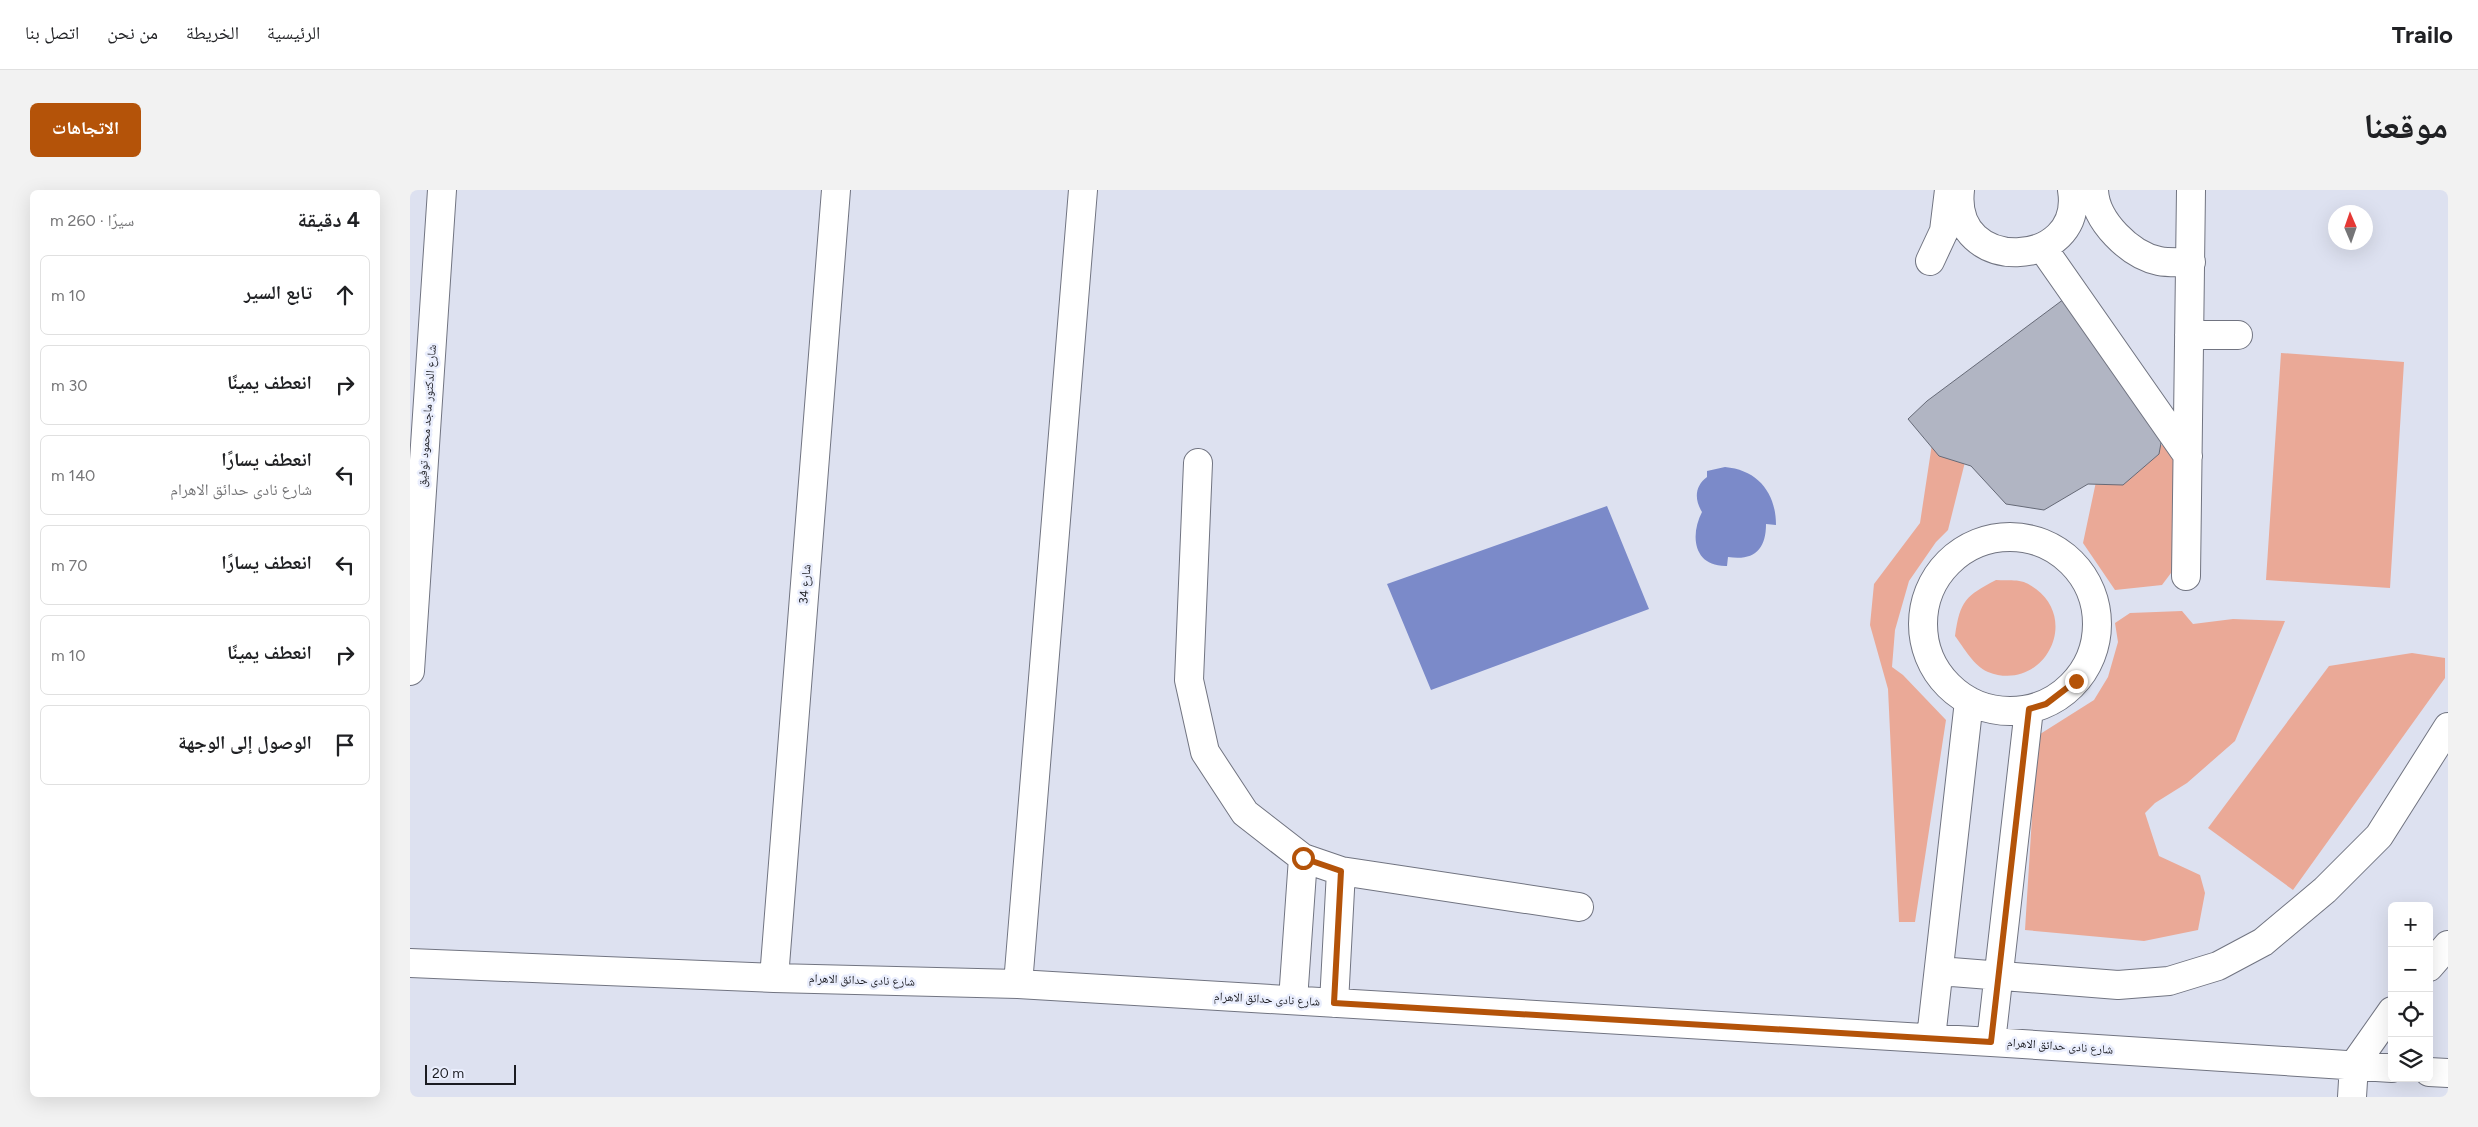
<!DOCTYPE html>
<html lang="ar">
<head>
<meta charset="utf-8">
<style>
	body { margin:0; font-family:Figtree,"Noto Naskh Arabic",sans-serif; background:#f2f2f2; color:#202124; direction:rtl }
	.controls { position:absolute; right:15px; bottom:15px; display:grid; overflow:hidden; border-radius:8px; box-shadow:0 5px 20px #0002 }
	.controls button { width:45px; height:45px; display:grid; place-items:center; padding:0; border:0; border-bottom:1px solid #e0e0e0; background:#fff; color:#202124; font:25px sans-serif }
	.compass { position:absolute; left:1918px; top:15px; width:45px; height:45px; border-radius:50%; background:#fff; box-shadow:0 5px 20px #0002; rotate:358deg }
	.scale { position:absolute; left:15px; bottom:12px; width:91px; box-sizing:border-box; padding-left:5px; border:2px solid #1b1c22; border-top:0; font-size:14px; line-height:18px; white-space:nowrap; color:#1b1c22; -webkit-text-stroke:4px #eaeefd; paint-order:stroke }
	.stop { position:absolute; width:15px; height:15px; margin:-11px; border:4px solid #b45309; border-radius:50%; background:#fff }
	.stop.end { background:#b45309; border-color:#fff; box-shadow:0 1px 5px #0008 }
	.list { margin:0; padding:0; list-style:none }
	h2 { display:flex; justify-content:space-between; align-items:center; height:65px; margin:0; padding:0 20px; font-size:21px }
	h2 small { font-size:16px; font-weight:400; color:#757577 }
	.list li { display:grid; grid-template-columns:32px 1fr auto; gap:15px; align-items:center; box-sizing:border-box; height:80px; margin:0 10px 10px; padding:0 10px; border:1px solid #e0e0e0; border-radius:8px }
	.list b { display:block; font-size:19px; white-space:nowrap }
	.list p { margin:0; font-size:16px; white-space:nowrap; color:#757577 }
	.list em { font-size:16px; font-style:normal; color:#757577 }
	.icon { flex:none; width:28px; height:28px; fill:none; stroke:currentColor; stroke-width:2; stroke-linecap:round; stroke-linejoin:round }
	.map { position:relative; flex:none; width:2038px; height:907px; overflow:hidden; direction:ltr; border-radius:8px }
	header { display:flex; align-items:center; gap:30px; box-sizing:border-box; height:70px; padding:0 25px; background:#fff; border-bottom:1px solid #e0e0e0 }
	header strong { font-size:24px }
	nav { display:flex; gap:28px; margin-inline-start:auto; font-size:18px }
	.intro { display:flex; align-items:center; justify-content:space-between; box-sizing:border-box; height:120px; padding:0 30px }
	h1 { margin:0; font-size:35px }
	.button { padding:12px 22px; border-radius:8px; background:#b45309; color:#fff; font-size:18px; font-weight:700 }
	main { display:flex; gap:30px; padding:0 30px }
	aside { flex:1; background:#fff; border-radius:8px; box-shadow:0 5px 20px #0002 }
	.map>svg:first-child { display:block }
</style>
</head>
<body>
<header>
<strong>Trailo</strong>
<nav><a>الرئيسية</a><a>الخريطة</a><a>من نحن</a><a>اتصل بنا</a></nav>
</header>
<div class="intro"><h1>موقعنا</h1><a class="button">الاتجاهات</a></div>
<main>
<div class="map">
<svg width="2038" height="907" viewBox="0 0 2038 907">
	<rect width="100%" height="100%" fill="#dde1f0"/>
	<path fill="#eaa997" d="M1871,163L1994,172L1980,398L1856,390Z
		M1522,254L1557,264L1538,340L1526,352L1499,391L1485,440L1482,477L1493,485L1536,530L1505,732H1489L1478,499L1460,435L1464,394L1510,333Z
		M1748,254L1770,261L1776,363L1752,395L1705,400L1673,353L1687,287Z
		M1586,390C1595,391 1608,389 1616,393C1619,394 1623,397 1626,399C1671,433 1631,503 1578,482C1564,476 1554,458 1545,446C1550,410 1556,406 1586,390Z
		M1772,421L1783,434L1823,429L1875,431L1825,551L1777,593L1745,613L1735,623L1749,666L1790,685L1795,703L1788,740L1734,751L1615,740L1627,546L1684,510L1698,487L1708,452L1705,433L1720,423Z
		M2002,463L2035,468V488L1883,700L1798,638L1919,476Z"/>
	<path fill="#7b8ac9" d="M1315,277C1348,280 1366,303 1366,335L1356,334C1356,360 1344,371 1318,367L1317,376C1283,377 1280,345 1292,322C1284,309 1285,296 1297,287V281Z
		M1197,316L1239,419L1021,500L977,394Z"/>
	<path fill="#b1b5c3" stroke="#666a77" d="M1654,109L1753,242L1749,264L1713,295L1678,294L1634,320L1596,314L1561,276L1529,266L1498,229L1517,211Z"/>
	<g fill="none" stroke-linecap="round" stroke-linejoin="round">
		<g stroke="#717481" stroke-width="30">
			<path id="minor" d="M1550,0C1540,86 1675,80 1662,0
				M1684,0C1685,31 1720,65 1749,71C1759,73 1771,72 1781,72
				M1632,57L1778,266
				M1520,71L1534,41L1539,0
				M1779,145H1828
				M788,273L779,490L795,562L835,623L893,668L931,681L1169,717
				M1513 434a87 87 0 1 1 174 0a87 87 0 1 1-174 0Z
				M1776,386L1781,0
				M0,481L32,0
				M0,773L364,788L608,794L1581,852L1982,878
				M2019,777L2038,755
				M1529,781L1708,795L1759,791L1808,776L1853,752L1915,700L1969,646L2038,537
				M364,788L426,0
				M608,794L673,0
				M883,810L893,668
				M924,813L931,681
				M1521,848L1559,511
				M1581,852L1619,519
				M2019,882L2038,883
				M1942,907L1944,875L1982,821"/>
		</g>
		<use href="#minor" stroke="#fff" stroke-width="28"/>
	</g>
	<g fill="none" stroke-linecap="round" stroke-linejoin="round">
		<path stroke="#b45309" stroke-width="6" d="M893,668L931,681L924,813L1581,852L1619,519L1636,514L1666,491"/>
	</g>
	<g text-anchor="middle" stroke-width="5" stroke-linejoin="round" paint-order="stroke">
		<g font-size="12" fill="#1b1c22" stroke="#eaeefd">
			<text transform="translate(17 226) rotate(-86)" y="4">شارع الدكتور ماجد محمود توفيق</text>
			<text transform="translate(395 394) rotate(-85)" y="4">شارع 34</text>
			<text transform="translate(452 790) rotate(2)" y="4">شارع نادى حدائق الاهرام</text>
			<text transform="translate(857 809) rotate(3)" y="4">شارع نادى حدائق الاهرام</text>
			<text transform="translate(1650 856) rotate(4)" y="4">شارع نادى حدائق الاهرام</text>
		</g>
	</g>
</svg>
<div class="controls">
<button>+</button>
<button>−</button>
<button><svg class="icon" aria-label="locate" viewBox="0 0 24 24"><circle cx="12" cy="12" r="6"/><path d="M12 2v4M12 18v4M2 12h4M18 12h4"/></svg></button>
<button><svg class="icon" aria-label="layers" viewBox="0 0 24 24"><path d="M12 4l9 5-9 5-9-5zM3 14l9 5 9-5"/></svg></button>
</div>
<svg class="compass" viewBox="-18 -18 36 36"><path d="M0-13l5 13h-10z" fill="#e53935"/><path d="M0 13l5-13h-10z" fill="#757577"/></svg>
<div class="scale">20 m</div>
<div class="stop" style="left:893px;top:668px"></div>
<div class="stop end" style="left:1666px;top:491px"></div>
</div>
<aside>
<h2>4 دقيقة<small>سيرًا · 260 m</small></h2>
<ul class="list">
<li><svg class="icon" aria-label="ahead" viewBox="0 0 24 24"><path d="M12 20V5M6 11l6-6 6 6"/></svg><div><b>تابع السير</b></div><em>10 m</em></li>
<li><svg class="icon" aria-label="right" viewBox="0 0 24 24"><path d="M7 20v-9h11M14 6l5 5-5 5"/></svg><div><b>انعطف يمينًا</b></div><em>30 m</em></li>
<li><svg class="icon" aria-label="left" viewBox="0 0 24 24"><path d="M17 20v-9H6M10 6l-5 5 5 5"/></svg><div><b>انعطف يسارًا</b><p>شارع نادى حدائق الاهرام</p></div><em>140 m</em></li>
<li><svg class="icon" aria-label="left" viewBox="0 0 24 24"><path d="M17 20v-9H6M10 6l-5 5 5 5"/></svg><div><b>انعطف يسارًا</b></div><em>70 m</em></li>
<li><svg class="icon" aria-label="right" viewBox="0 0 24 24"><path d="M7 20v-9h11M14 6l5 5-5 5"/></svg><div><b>انعطف يمينًا</b></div><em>10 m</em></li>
<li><svg class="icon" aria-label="arrive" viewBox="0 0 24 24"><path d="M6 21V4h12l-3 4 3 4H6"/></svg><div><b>الوصول إلى الوجهة</b></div></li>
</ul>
</aside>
</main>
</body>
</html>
